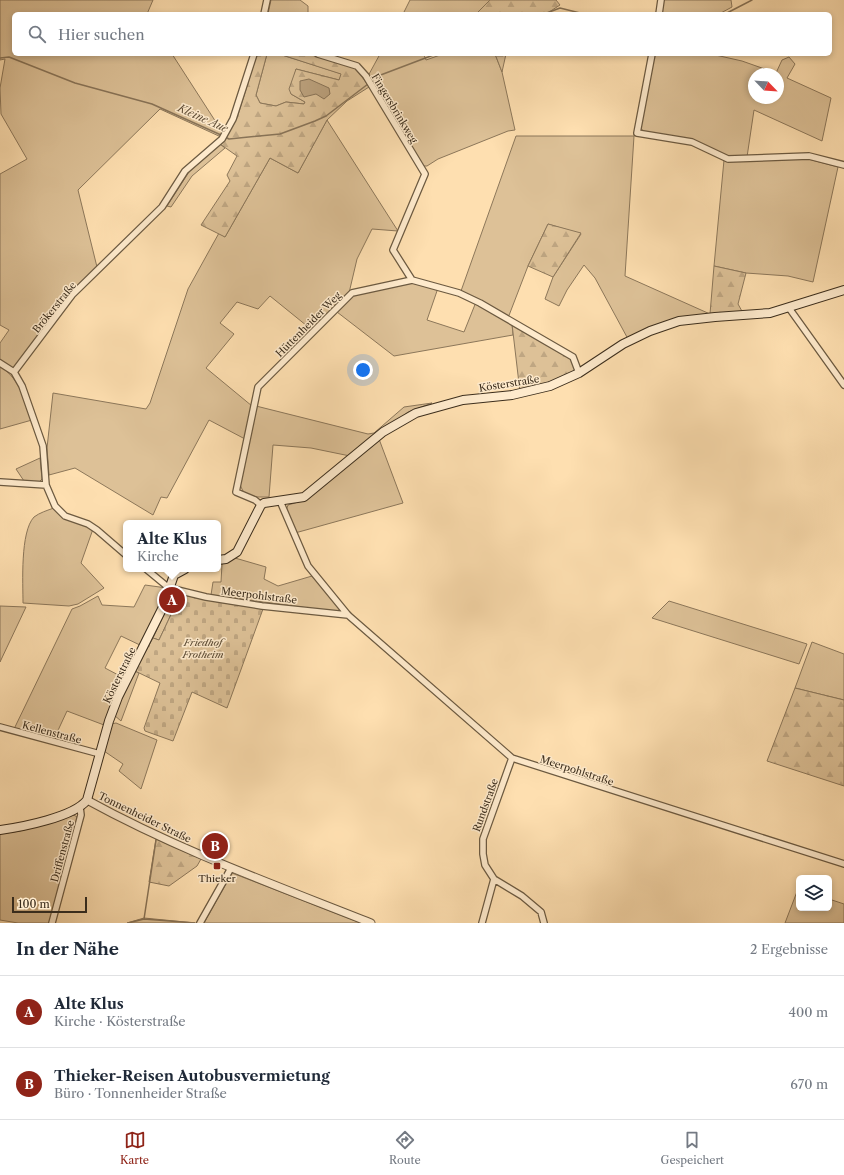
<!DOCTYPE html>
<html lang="de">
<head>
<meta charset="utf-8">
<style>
	body { margin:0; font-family:"Libre Caslon Text",serif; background:#f2f2f3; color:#1f2937 }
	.controls { position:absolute; right:12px; bottom:12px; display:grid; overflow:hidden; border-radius:6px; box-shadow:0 2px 6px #0003 }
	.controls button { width:36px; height:36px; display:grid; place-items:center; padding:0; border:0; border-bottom:1px solid #e0e1e3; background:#fff; color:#1f2937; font:20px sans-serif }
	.compass { position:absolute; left:748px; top:68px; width:36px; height:36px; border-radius:50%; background:#fff; box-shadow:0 2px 6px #0003; rotate:115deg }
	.scale { position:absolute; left:12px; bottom:10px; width:75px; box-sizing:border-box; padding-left:4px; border:2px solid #3b2d1c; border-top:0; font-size:11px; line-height:14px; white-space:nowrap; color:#3b2d1c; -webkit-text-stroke:3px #feeacc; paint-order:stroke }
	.you { position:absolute; left:363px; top:370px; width:14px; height:14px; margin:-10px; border:3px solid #fff; border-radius:50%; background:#1a73e8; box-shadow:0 0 0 6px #1a73e833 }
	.badge { display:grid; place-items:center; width:26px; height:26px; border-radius:50%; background:#8f2418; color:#fff; font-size:13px; font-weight:700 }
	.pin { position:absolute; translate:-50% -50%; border:2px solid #fff; box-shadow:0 1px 4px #0006 }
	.popup { position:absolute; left:123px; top:520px; width:98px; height:52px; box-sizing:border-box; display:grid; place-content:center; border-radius:6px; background:#fff; filter:drop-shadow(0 1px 3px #0005); font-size:13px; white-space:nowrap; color:#747a83 }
	.popup b { font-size:15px; color:#1f2937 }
	.popup::after { content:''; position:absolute; left:50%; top:100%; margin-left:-8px; border:8px solid transparent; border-top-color:#fff }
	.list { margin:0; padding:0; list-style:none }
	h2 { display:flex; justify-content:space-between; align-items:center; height:52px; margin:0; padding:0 16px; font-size:17px }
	h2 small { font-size:13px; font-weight:400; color:#747a83 }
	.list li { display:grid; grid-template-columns:26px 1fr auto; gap:12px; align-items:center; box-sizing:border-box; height:72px; padding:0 16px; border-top:1px solid #e0e1e3 }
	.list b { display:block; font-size:15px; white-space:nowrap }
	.list p { margin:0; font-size:13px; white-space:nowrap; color:#747a83 }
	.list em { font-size:13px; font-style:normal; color:#747a83 }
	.icon { flex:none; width:22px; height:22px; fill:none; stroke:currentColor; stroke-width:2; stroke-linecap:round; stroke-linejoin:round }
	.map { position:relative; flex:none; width:844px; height:923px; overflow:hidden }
	.search { position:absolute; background:#fff; box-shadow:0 2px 6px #0003; left:12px; right:12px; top:12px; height:44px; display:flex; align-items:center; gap:10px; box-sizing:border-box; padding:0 14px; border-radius:6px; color:#747a83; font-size:15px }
	.sheet { height:196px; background:#fff }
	nav { display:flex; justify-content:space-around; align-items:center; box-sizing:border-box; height:56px; border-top:1px solid #e0e1e3; background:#fff; font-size:11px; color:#747a83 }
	nav a { display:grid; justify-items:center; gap:2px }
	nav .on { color:#8f2418 }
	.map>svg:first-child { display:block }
</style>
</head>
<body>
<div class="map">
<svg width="844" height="923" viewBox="0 0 844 923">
	<defs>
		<pattern id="forest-firs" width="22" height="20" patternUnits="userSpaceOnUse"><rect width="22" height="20" fill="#ddc197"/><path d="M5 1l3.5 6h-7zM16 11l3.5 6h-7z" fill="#bfa682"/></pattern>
		<pattern id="cemetery-stones" width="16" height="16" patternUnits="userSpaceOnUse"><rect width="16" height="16" fill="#ddc197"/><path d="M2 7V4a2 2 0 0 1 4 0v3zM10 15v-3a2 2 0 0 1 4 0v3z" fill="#bfa682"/></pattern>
	</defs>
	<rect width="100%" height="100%" fill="#fedfb0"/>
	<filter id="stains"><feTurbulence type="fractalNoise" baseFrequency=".005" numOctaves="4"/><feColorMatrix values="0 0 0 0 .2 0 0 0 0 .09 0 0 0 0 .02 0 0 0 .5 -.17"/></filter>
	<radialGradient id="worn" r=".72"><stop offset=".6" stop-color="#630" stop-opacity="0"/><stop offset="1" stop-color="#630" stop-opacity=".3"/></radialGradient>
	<path fill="#ddc197" stroke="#8c775a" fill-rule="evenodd" d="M0,0H153L147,14H14V54H172L223,133L221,137L160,109L78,190L97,267L70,295L17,366L12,368L0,360V343L9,330L0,325V174L27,159L1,114L0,88L5,59L0,60Z
		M271,0H300L308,6V14H268Z
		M410,0H490L476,14H403Z
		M663,0H731L732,7L719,14H660Z
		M267,54H279L342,74L339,80L296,69L291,94L305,102L304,104L286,102L276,106L260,103L256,95Z
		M380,54H426L424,55L426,60L443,54H495L502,72L515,130L508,131L438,159L427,166H422L368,76Z
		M653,54H711L742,61L776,73L782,60L789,57L795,64L787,78L831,98L822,141L754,110L747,157L727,156L694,141L646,133L640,128ZM754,74H778V98H754Z
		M327,120L398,231L372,229L357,259L349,293L312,330L270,296L258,309L237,302L220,323L234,334L206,368L252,406L245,439L209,420L167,498L161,497L153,515L75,468L49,475L47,448L53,393L146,409L150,403L188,289L219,233L225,237L270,158L298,173Z
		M516,136H634L625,276L710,314L628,339L595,278L584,265L567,290L559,306L545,299L553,277L581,234L548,224L528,266L508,318L461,291Z
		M220,144L225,148L192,176L171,207L167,206L189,172Z
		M808,159L838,167L813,282L788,276L746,273L714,266L724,160Z
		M411,283L438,288L427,320L464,332L476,302L512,324L513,335L394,356L337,312L353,295Z
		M0,366C20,380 24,397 32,420L0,429Z
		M432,403L408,412L350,456L311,448L273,445L269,497H253L244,493L240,485L256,406L368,434L374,433L404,407Z
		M379,439L403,503L295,533L286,511L288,505L305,500Z
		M40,458L42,479L39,482L24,481L16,469Z
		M54,508L93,529L81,563L104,588L78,604L69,606L23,603C23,583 20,532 34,517C39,513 48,510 54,508Z
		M235,558L266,567L264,579L278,586L312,576L340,608L338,612L211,595L213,582H221L222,564Z
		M145,585L167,588L161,606L142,646L121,636L105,668L124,678L111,704L104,725L67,711L54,739L14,729L72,609L80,606L98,596L102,605L134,607Z
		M178,593L185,595L180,606L176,604L159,640L153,638L169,604L173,606Z
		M669,601L807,644L799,664L652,618Z
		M0,606L26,607L0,662Z
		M812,642L844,654V700L795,688Z
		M135,671L139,673L121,721L114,715Z
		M116,723L157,740L141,789L119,771L123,764L104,751L111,724Z
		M74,815L77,817L76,827L49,923H18L0,920V834L20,831Z
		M232,873L361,923H204Z
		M798,889L799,908H829V899L844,904V923H785Z
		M144,918L195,923H127Z"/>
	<path fill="url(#forest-firs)" stroke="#8c775a" d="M490,0H556L560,5L546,14H476Z
		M257,54H267L256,95L260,103L276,106L286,102L304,104L305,102L291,94L289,89L296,69L339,80L341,74L279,54H308L356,68L369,87L347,101L327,120L298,173L270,158L225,237L201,225L230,181L227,175L237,156L220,144L237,118Z
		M495,54H506L502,72Z
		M548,224L581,233L553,277L528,266Z
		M714,266L746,273L738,304L743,313L710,314Z
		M512,324L572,357L578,372L520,392Z
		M795,688L844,700V786L767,761Z
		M156,839L201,859L197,866L169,886L149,882Z"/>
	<path fill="url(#cemetery-stones)" stroke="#8c775a" d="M185,595L218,602L263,609L227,708L192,692L173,741L145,731L144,728L160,683L135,671L153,638L159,640L176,604L180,605Z"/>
	<path fill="#bca27e" stroke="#887357" d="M309,79L329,88L330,94L324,99L316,94L304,97L300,90V81Z"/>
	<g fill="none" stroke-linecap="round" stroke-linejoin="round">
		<path stroke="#887357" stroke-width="1.5" d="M544,14L560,8L584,14
			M725,14L752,0
			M0,58L9,57L75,83L152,104L221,135
			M371,82L378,76L436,54
			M225,137L229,139L280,134L315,121L326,116L368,84
			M144,919L156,840
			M128,923L144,919L195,923"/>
		<g stroke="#6c5a41" stroke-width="8">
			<path id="minor" d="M264,14L267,0
				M659,14L661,0
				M318,54L357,66L366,76L425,174L393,250L412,280
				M652,54L637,133L692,142L728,159L809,156L844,165
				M789,308L844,385
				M0,363L14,372L22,386L43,446L46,485L55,506L65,516L88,524L97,530L126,555
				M14,372L72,295L162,207L185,171L222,139L233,119L254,54
				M0,482L46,485
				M280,501L308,566L348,615L512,758L844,864
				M261,505L255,500L236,492L258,387L352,293L412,280L459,293L480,303L573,357L579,373
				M146,569L169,588L206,597L262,606L348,615
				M0,727L100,754
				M494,879L522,896L541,912L544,923
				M52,923L81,815L80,807
				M200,923L231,868
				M482,923L494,879L485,865L483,854V839L512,758"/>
		</g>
		<g stroke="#6c5a41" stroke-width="9">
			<path id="tertiary" d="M87,800C178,850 275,885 371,923"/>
		</g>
		<g stroke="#3b2d1c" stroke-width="10">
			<path id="secondary" d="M218,560L226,559L237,552L261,505L264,503L304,497L383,432L416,413L463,400L512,395L550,386L579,373L623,344L650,331L679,321L715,317L770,313L844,290
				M0,830C22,827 74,817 87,800L109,721L118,697L163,607L174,575L185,569"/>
		</g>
		<use href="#minor" stroke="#feeacc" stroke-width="5.5"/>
		<use href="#tertiary" stroke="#feeacc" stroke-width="7"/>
		<use href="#secondary" stroke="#feeacc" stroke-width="8"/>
	</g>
	<rect fill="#8f2418" stroke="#feeacc" stroke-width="1.5" x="213" y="862" width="8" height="8" rx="2"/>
	<g text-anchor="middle" stroke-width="3" stroke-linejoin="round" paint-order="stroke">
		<g font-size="10" fill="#3b2d1c" stroke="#feeacc">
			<text transform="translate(395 108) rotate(59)" y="4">Fingersbrinkweg</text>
			<text transform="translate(54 307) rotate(-51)" y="4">Brökerstraße</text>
			<text transform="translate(308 324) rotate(-45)" y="4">Hüttenheider Weg</text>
			<text transform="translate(509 383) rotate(-9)" y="4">Kösterstraße</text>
			<text transform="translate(259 595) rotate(7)" y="4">Meerpohlstraße</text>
			<text transform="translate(119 675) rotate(-64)" y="4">Kösterstraße</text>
			<text transform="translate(52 732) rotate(15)" y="4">Kellenstraße</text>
			<text transform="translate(577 770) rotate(18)" y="4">Meerpohlstraße</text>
			<text transform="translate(485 805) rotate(-70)" y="4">Rundstraße</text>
			<text transform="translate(145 817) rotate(26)" y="4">Tonnenheider Straße</text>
			<text transform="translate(62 851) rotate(-75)" y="4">Driffenstraße</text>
		</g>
		<g font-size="10" font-style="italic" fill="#5b4b35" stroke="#feeacc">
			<text x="203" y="646">Friedhof<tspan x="203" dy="12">Frotheim</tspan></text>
		</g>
		<g font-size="10" fill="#3b2d1c" stroke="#feeacc">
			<text x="217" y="882">Thieker</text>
		</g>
		<g font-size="11" font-style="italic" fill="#625039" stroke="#feeacc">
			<text transform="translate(203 118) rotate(24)" y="4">Kleine Aue</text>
		</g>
	</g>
	<rect width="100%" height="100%" filter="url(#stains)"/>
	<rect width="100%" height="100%" fill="url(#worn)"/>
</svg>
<div class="controls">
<button><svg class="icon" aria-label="layers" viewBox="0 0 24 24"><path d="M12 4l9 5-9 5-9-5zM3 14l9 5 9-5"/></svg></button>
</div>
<svg class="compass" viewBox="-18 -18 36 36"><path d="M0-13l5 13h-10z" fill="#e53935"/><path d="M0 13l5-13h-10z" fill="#747a83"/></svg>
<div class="scale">100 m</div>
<div class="you"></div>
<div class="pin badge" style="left:172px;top:600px">A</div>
<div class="popup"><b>Alte Klus</b>Kirche</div>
<div class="pin badge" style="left:215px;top:846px">B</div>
<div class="search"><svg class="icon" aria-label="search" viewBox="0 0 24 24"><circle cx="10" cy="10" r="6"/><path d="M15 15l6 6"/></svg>Hier suchen</div>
</div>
<section class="sheet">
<h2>In der Nähe<small>2 Ergebnisse</small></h2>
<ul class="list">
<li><span class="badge">A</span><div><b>Alte Klus</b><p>Kirche · Kösterstraße</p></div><em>400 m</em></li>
<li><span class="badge">B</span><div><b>Thieker-Reisen Autobusvermietung</b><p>Büro · Tonnenheider Straße</p></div><em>670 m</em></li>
</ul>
</section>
<nav>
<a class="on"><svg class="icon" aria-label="map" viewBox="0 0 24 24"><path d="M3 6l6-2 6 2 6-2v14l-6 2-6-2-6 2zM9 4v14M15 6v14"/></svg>Karte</a>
<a><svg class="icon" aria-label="directions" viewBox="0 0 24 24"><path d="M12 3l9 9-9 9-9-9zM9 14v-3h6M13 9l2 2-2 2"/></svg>Route</a>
<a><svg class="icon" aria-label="saved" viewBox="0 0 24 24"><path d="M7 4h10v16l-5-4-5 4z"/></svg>Gespeichert</a>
</nav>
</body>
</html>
